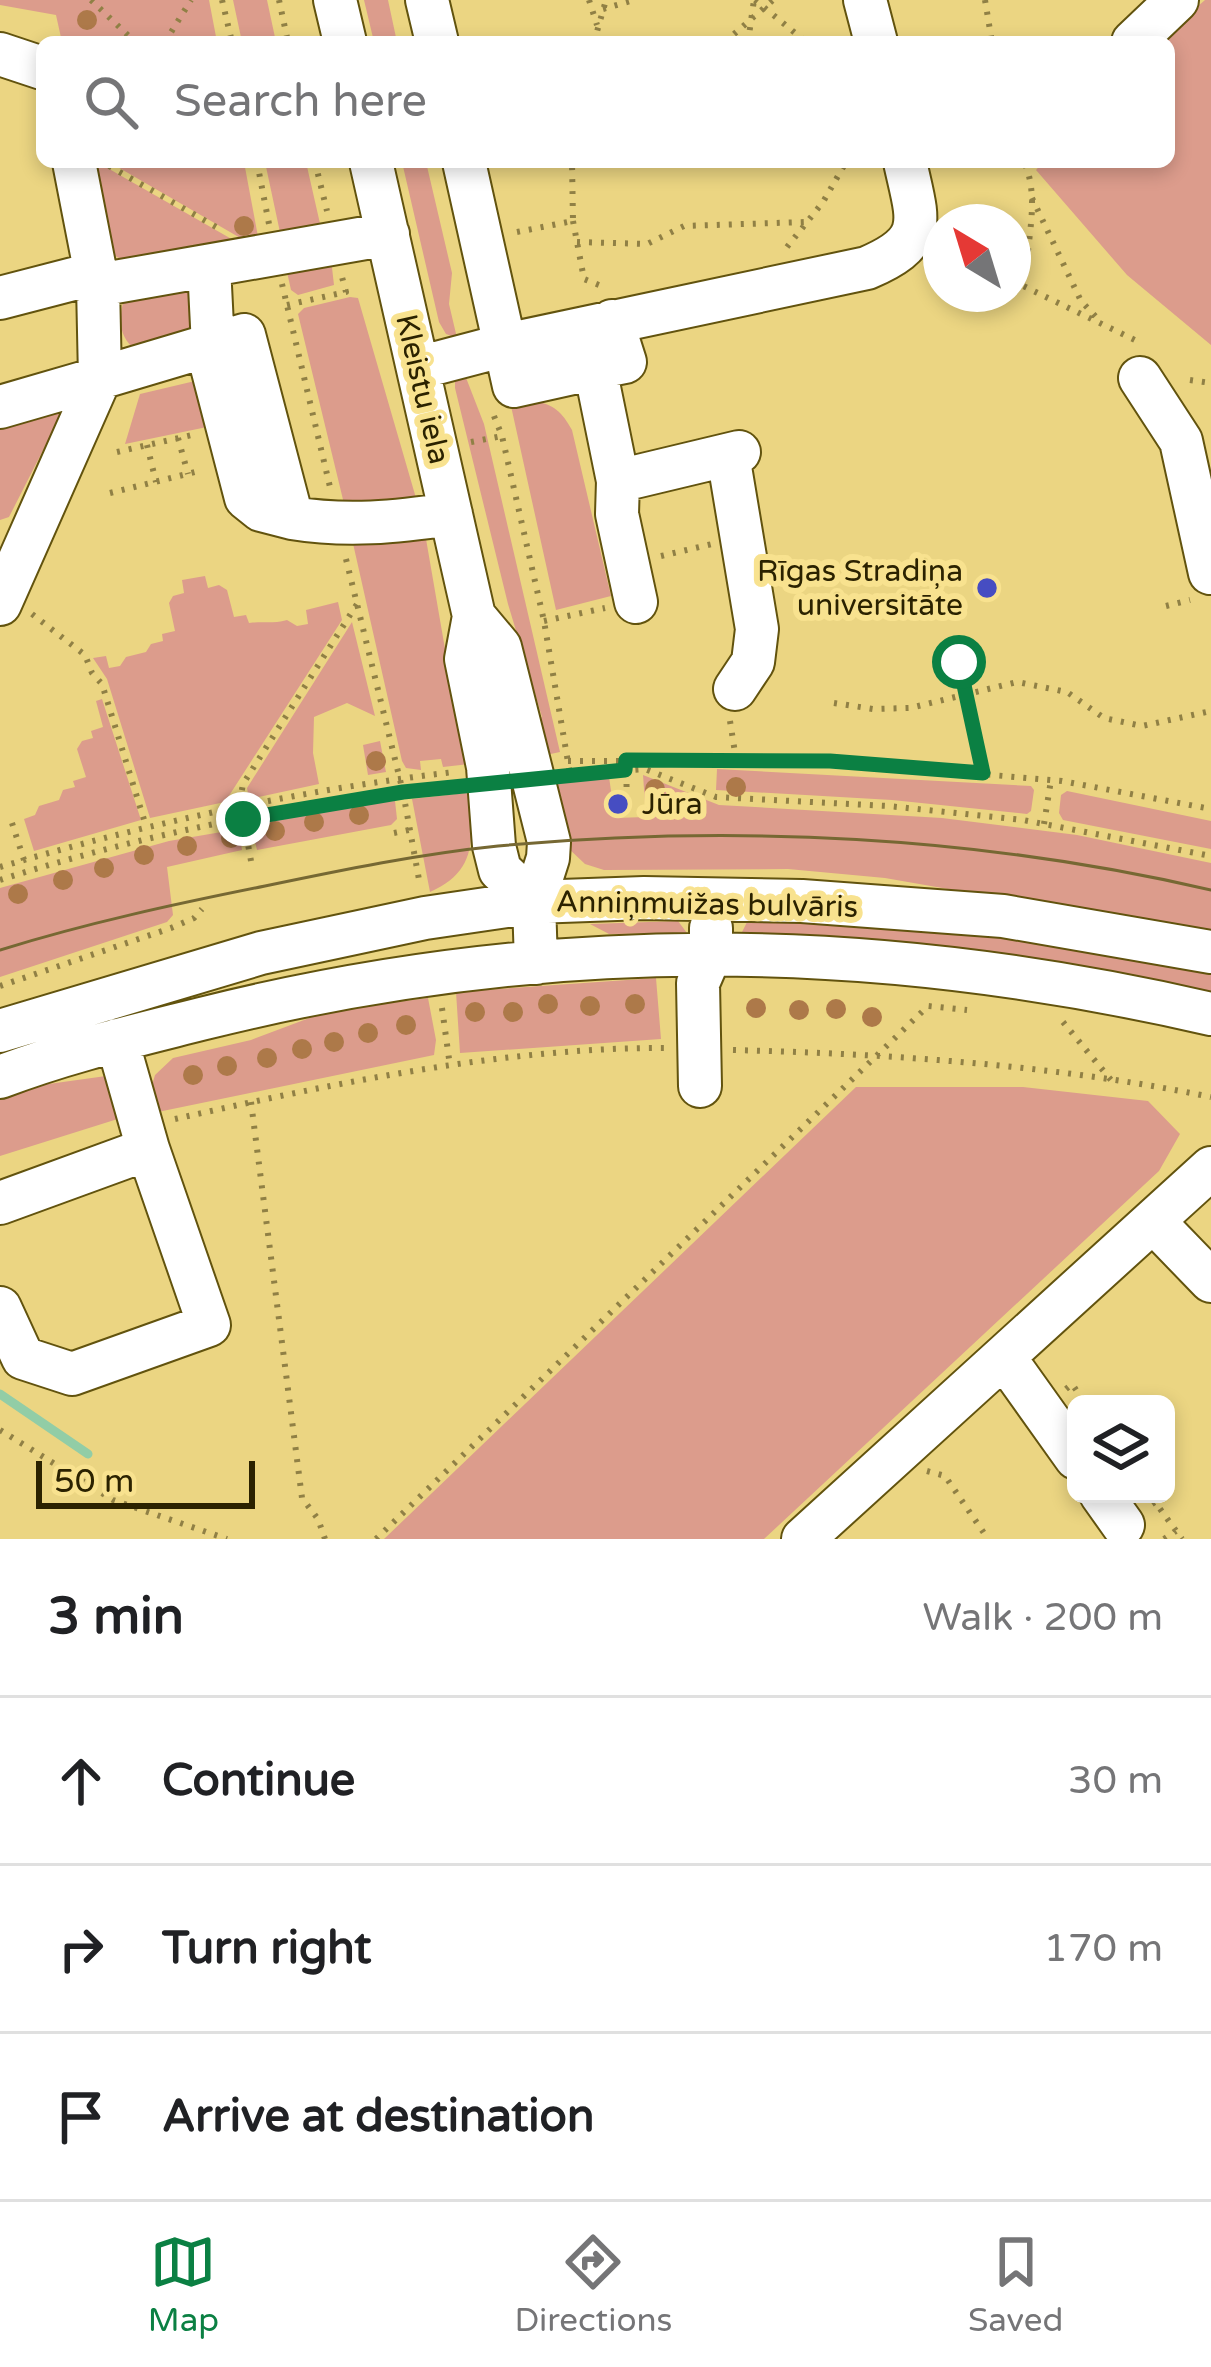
<!DOCTYPE html>
<html lang="en">
<head>
<meta charset="utf-8">
<style>
	body { margin:0; font-family:"Varela Round",sans-serif; background:#f2f2f2; color:#202124 }
	.controls { position:absolute; right:36px; bottom:36px; display:grid; overflow:hidden; border-radius:18px; box-shadow:0 6px 18px #0003 }
	.controls button { width:108px; height:108px; display:grid; place-items:center; padding:0; border:0; border-bottom:3px solid #e0e0e0; background:#fff; color:#202124; font:60px sans-serif }
	.compass { position:absolute; left:923px; top:204px; width:108px; height:108px; border-radius:50%; background:#fff; box-shadow:0 6px 18px #0003; rotate:322deg }
	.scale { position:absolute; left:36px; bottom:30px; width:219px; box-sizing:border-box; padding-left:12px; border:6px solid #2b2200; border-top:0; font-size:33px; line-height:42px; white-space:nowrap; color:#2b2200; -webkit-text-stroke:9px #f8e28f; paint-order:stroke }
	.stop { position:absolute; width:36px; height:36px; margin:-27px; border:9px solid #0b8043; border-radius:50%; background:#fff }
	.stop.end { background:#0b8043; border-color:#fff; box-shadow:0 3px 12px #0008 }
	.list { margin:0; padding:0; list-style:none }
	h2 { display:flex; justify-content:space-between; align-items:center; height:156px; margin:0; padding:0 48px; font-size:51px }
	h2 small { font-size:39px; font-weight:400; color:#757577 }
	.list li { display:grid; grid-template-columns:78px 1fr auto; gap:36px; align-items:center; box-sizing:border-box; height:168px; padding:0 48px; border-top:3px solid #e0e0e0 }
	.list b { display:block; font-size:45px; white-space:nowrap }
	.list em { font-size:39px; font-style:normal; color:#757577 }
	.icon { flex:none; width:66px; height:66px; fill:none; stroke:currentColor; stroke-width:2; stroke-linecap:round; stroke-linejoin:round }
	.map { position:relative; flex:none; width:1211px; height:1539px; overflow:hidden }
	.search { position:absolute; background:#fff; box-shadow:0 6px 18px #0003; left:36px; right:36px; top:36px; height:132px; display:flex; align-items:center; gap:30px; box-sizing:border-box; padding:0 42px; border-radius:18px; color:#757577; font-size:45px }
	.sheet { height:660px; background:#fff }
	nav { display:flex; justify-content:space-around; align-items:center; box-sizing:border-box; height:168px; border-top:3px solid #e0e0e0; background:#fff; font-size:33px; color:#757577 }
	nav a { display:grid; justify-items:center; gap:6px }
	nav .on { color:#0b8043 }
	.map>svg:first-child { display:block }
</style>
</head>
<body>
<div class="map">
<svg width="1211" height="1539" viewBox="0 0 1211 1539">
	<rect width="100%" height="100%" fill="#ebd582"/>
	<path fill="#dc9c8c" d="M0,0H209L217,42H62L56,15L0,5Z
		M233,0H267L276,42H242Z
		M364,0H388L397,42H374Z
		M1205,0H1211V345L1127,275L1036,170L1043,162H1169V42H1157Z
		M92,162H97L242,245L133,266L110,253Z
		M109,162H244L259,242L249,243Z
		M265,162H306L321,228L281,237Z
		M402,162H426L452,273L449,304L457,338L446,334L439,322Z
		M331,259L334,285L298,295L291,290L287,272Z
		M203,282L200,325L138,352C120,338 118,324 123,303Z
		M350,297L358,298L418,505L347,516L298,314L304,308Z
		M463,370L484,424L560,752L541,756L531,722L542,717L508,604L455,388V375Z
		M195,381L207,427L125,444L140,394Z
		M533,401C554,404 562,412 572,430L611,596L556,610L511,406Z
		M64,409L9,517L0,520V419Z
		M410,533L426,539L458,724L478,763L443,767L441,759L420,761L421,770L406,768L402,761L352,539Z
		M205,576L208,588L219,585L227,590L234,617L246,615L249,623C263,621 273,624 287,620L297,626L308,624L306,610L338,602L342,620L225,802L150,818L107,679L93,658L106,656L109,668L120,666L126,657L146,652L151,644L163,641L162,634L175,631L169,603L173,596L184,593L182,580Z
		M352,622L375,716L347,703L314,717L313,753L319,784L249,799L247,788Z
		M102,699L141,820L34,851L24,819L35,815L39,806L59,800L63,790L75,787L73,781L86,777L77,749L82,741L93,738L91,731L103,727L96,701Z
		M380,741L386,772L368,775L363,745Z
		M717,769L1031,786L1034,790L1031,811L1027,814L892,800L716,790Z
		M643,775L719,805L942,818L1077,835L1211,863V935L885,878L788,869L604,870L585,864L567,847L546,782L609,777L615,818L646,817Z
		M483,791L469,804C475,846 471,874 430,892L412,799Z
		M1067,791L1211,821V849L1063,820L1059,813L1061,795Z
		M395,801L397,819L391,825L257,850L251,825L348,806Z
		M239,829L242,850L167,867L173,915L167,922L0,977V888L169,841Z
		M801,919L1001,933L1211,970V997L741,934L748,920Z
		M678,921L687,933L609,934L590,924Z
		M656,978L661,1039L460,1053L456,992Z
		M428,998L436,1040L434,1055L153,1113L151,1089L155,1075L173,1058L251,1040L328,1011Z
		M106,1076L124,1117L0,1156V1095L27,1087Z
		M856,1087H1023L1148,1101L1180,1134L1159,1171L764,1539H384Z"/>
	<g fill="none" stroke-linecap="round" stroke-linejoin="round">
		<path stroke="#92cda6" stroke-width="9" d="M0,1394L88,1454"/>
		<g stroke="#62530e" stroke-width="46">
			<path id="minor" d="M335,0L345,42
				M427,0L437,42
				M865,0L876,42
				M1133,42L1177,0
				M0,54L42,68
				M371,162L474,616L466,659L488,767L494,846L500,870L534,902
				M464,162L514,386L595,368
				M209,266L213,346
				M0,298L77,278L98,285L388,234
				M612,321L625,362L595,368L618,481L739,452
				M207,348L246,498L261,510L292,518
				M418,368L505,345L867,268C930,241 918,221 905,162
				M1140,378L1181,441L1210,573
				M0,407L100,378L98,285L74,162
				M728,455L757,629L753,662L735,689
				M618,481L617,514L636,602
				M0,604L100,378L244,335L292,518C347,527 396,522 451,514
				M474,616L500,647L549,842L548,858L534,902L536,963
				M0,1031L261,953L425,918L534,902L644,898L802,901L1003,916L1211,952
				M0,1077C65,1052 134,1036 201,1019C543,933 868,935 1211,1014
				M700,1086L698,983L711,953V928
				M0,1203L148,1149
				M1153,1221L1211,1281
				M0,1308L23,1358L72,1374L209,1325L148,1149L117,1040
				M1004,1357L1076,1458
				M1101,1494L1123,1525
				M803,1539L1211,1168"/>
		</g>
		<path stroke="#908045" stroke-width="6" stroke-dasharray="3 9" stroke-linecap="butt" d="M91,0L135,42
			M222,0L232,42
			M279,0L288,42
			M589,0L597,25
			M755,0L806,42
			M985,0L992,42
			M603,9L634,0
			M165,42L191,0
			M594,42L606,0
			M725,42L773,0
			M748,42L754,0
			M257,162L269,224
			M315,162L327,211
			M109,166L218,228
			M1032,198L1081,301L1099,320
			M573,221L584,279L604,287
			M517,232L573,221L572,162
			M577,242L647,244L684,226L805,222
			M787,247L823,202L846,162
			M1013,265L1027,260C1030,228 1038,192 1024,162
			M1013,281L1139,342
			M282,284L330,487
			M287,305L346,292L342,277
			M1190,380L1211,383
			M494,416L502,436L544,621L570,774L645,769L716,797L888,806L1023,820L1211,856
			M178,438L188,474
			M471,442L502,436
			M147,445L156,482
			M117,452L192,435
			M110,493L203,470
			M661,556L712,544
			M346,559L403,792L420,885
			M1166,606L1190,600
			M32,614L85,655L92,673L102,684L146,826
			M544,621L605,608
			M958,652L983,774
			M834,703L873,709L910,708L1017,682L1067,692L1104,718L1142,726L1211,711
			M730,721L736,759
			M626,760L627,807
			M568,761H829L1062,781L1211,809
			M12,823L24,860
			M1044,824L1051,780
			M394,833L409,830
			M251,861L240,800L243,784L357,604
			M0,867C149,823 300,790 454,772
			M0,880C147,833 300,803 454,787
			M0,986L171,928L194,918L202,909
			M442,1008L450,1066
			M1063,1022L1111,1080
			M733,1050C892,1054 1055,1065 1211,1097
			M251,1102L302,1498L318,1519L325,1539
			M175,1119C331,1084 506,1047 666,1048
			M1066,1389L1072,1384L1086,1404
			M0,1430L113,1500L227,1539
			M927,1471L945,1476L988,1539
			M1152,1504L1155,1502L1182,1539
			M376,1539L928,1006L967,1010
			M1164,1539L1176,1531"/>
		<use href="#minor" stroke="#fff" stroke-width="42"/>
		<path stroke="#766833" stroke-width="3" d="M0,950C87,923 175,904 265,886C342,870 419,854 498,846C735,824 979,836 1211,890"/>
	</g>
	<g fill="#ad7949">
		<circle cx="87" cy="20" r="10"/>
		<circle cx="244" cy="226" r="10"/>
		<circle cx="376" cy="761" r="10"/>
		<circle cx="736" cy="787" r="10"/>
		<circle cx="655" cy="789" r="10"/>
		<circle cx="359" cy="815" r="10"/>
		<circle cx="314" cy="822" r="10"/>
		<circle cx="275" cy="831" r="10"/>
		<circle cx="231" cy="838" r="10"/>
		<circle cx="187" cy="846" r="10"/>
		<circle cx="144" cy="855" r="10"/>
		<circle cx="104" cy="868" r="10"/>
		<circle cx="63" cy="880" r="10"/>
		<circle cx="18" cy="894" r="10"/>
		<circle cx="548" cy="1004" r="10"/>
		<circle cx="635" cy="1004" r="10"/>
		<circle cx="590" cy="1006" r="10"/>
		<circle cx="756" cy="1008" r="10"/>
		<circle cx="836" cy="1009" r="10"/>
		<circle cx="799" cy="1010" r="10"/>
		<circle cx="475" cy="1012" r="10"/>
		<circle cx="513" cy="1012" r="10"/>
		<circle cx="872" cy="1017" r="10"/>
		<circle cx="406" cy="1025" r="10"/>
		<circle cx="368" cy="1033" r="10"/>
		<circle cx="334" cy="1042" r="10"/>
		<circle cx="302" cy="1049" r="10"/>
		<circle cx="267" cy="1058" r="10"/>
		<circle cx="227" cy="1066" r="10"/>
		<circle cx="193" cy="1075" r="10"/>
	</g>
	<g fill="none" stroke-linecap="round" stroke-linejoin="round">
		<path stroke="#0b8043" stroke-width="15" d="M243,819L403,792L625,770L626,760L830,761L983,773L959,662"/>
	</g>
	<g fill="#464dc2" stroke="#f8e28f" stroke-width="4.5">
		<circle cx="987" cy="588" r="12"/>
		<circle cx="618" cy="804" r="12"/>
	</g>
	<g text-anchor="middle" stroke-width="12" stroke-linejoin="round" paint-order="stroke">
		<g font-size="30" fill="#2b2200" stroke="#f8e28f">
			<text transform="translate(423 389) rotate(77)" y="10">Kleistu iela</text>
			<text transform="translate(707 904) rotate(1)" y="10">Anniņmuižas bulvāris</text>
		</g>
		<g font-size="30" fill="#2b2200" stroke="#f8e28f" text-anchor="end">
			<text x="963" y="581">Rīgas Stradiņa<tspan x="963" dy="34">universitāte</tspan></text>
			<text x="642" y="814" text-anchor="start">Jūra</text>
		</g>
	</g>
</svg>
<div class="controls">
<button><svg class="icon" aria-label="layers" viewBox="0 0 24 24"><path d="M12 4l9 5-9 5-9-5zM3 14l9 5 9-5"/></svg></button>
</div>
<svg class="compass" viewBox="-18 -18 36 36"><path d="M0-13l5 13h-10z" fill="#e53935"/><path d="M0 13l5-13h-10z" fill="#757577"/></svg>
<div class="scale">50 m</div>
<div class="stop" style="left:959px;top:662px"></div>
<div class="stop end" style="left:243px;top:819px"></div>
<div class="search"><svg class="icon" aria-label="search" viewBox="0 0 24 24"><circle cx="10" cy="10" r="6"/><path d="M15 15l6 6"/></svg>Search here</div>
</div>
<section class="sheet">
<h2>3 min<small>Walk · 200 m</small></h2>
<ul class="list">
<li><svg class="icon" aria-label="ahead" viewBox="0 0 24 24"><path d="M12 20V5M6 11l6-6 6 6"/></svg><div><b>Continue</b></div><em>30 m</em></li>
<li><svg class="icon" aria-label="right" viewBox="0 0 24 24"><path d="M7 20v-9h11M14 6l5 5-5 5"/></svg><div><b>Turn right</b></div><em>170 m</em></li>
<li><svg class="icon" aria-label="arrive" viewBox="0 0 24 24"><path d="M6 21V4h12l-3 4 3 4H6"/></svg><div><b>Arrive at destination</b></div></li>
</ul>
</section>
<nav>
<a class="on"><svg class="icon" aria-label="map" viewBox="0 0 24 24"><path d="M3 6l6-2 6 2 6-2v14l-6 2-6-2-6 2zM9 4v14M15 6v14"/></svg>Map</a>
<a><svg class="icon" aria-label="directions" viewBox="0 0 24 24"><path d="M12 3l9 9-9 9-9-9zM9 14v-3h6M13 9l2 2-2 2"/></svg>Directions</a>
<a><svg class="icon" aria-label="saved" viewBox="0 0 24 24"><path d="M7 4h10v16l-5-4-5 4z"/></svg>Saved</a>
</nav>
</body>
</html>
